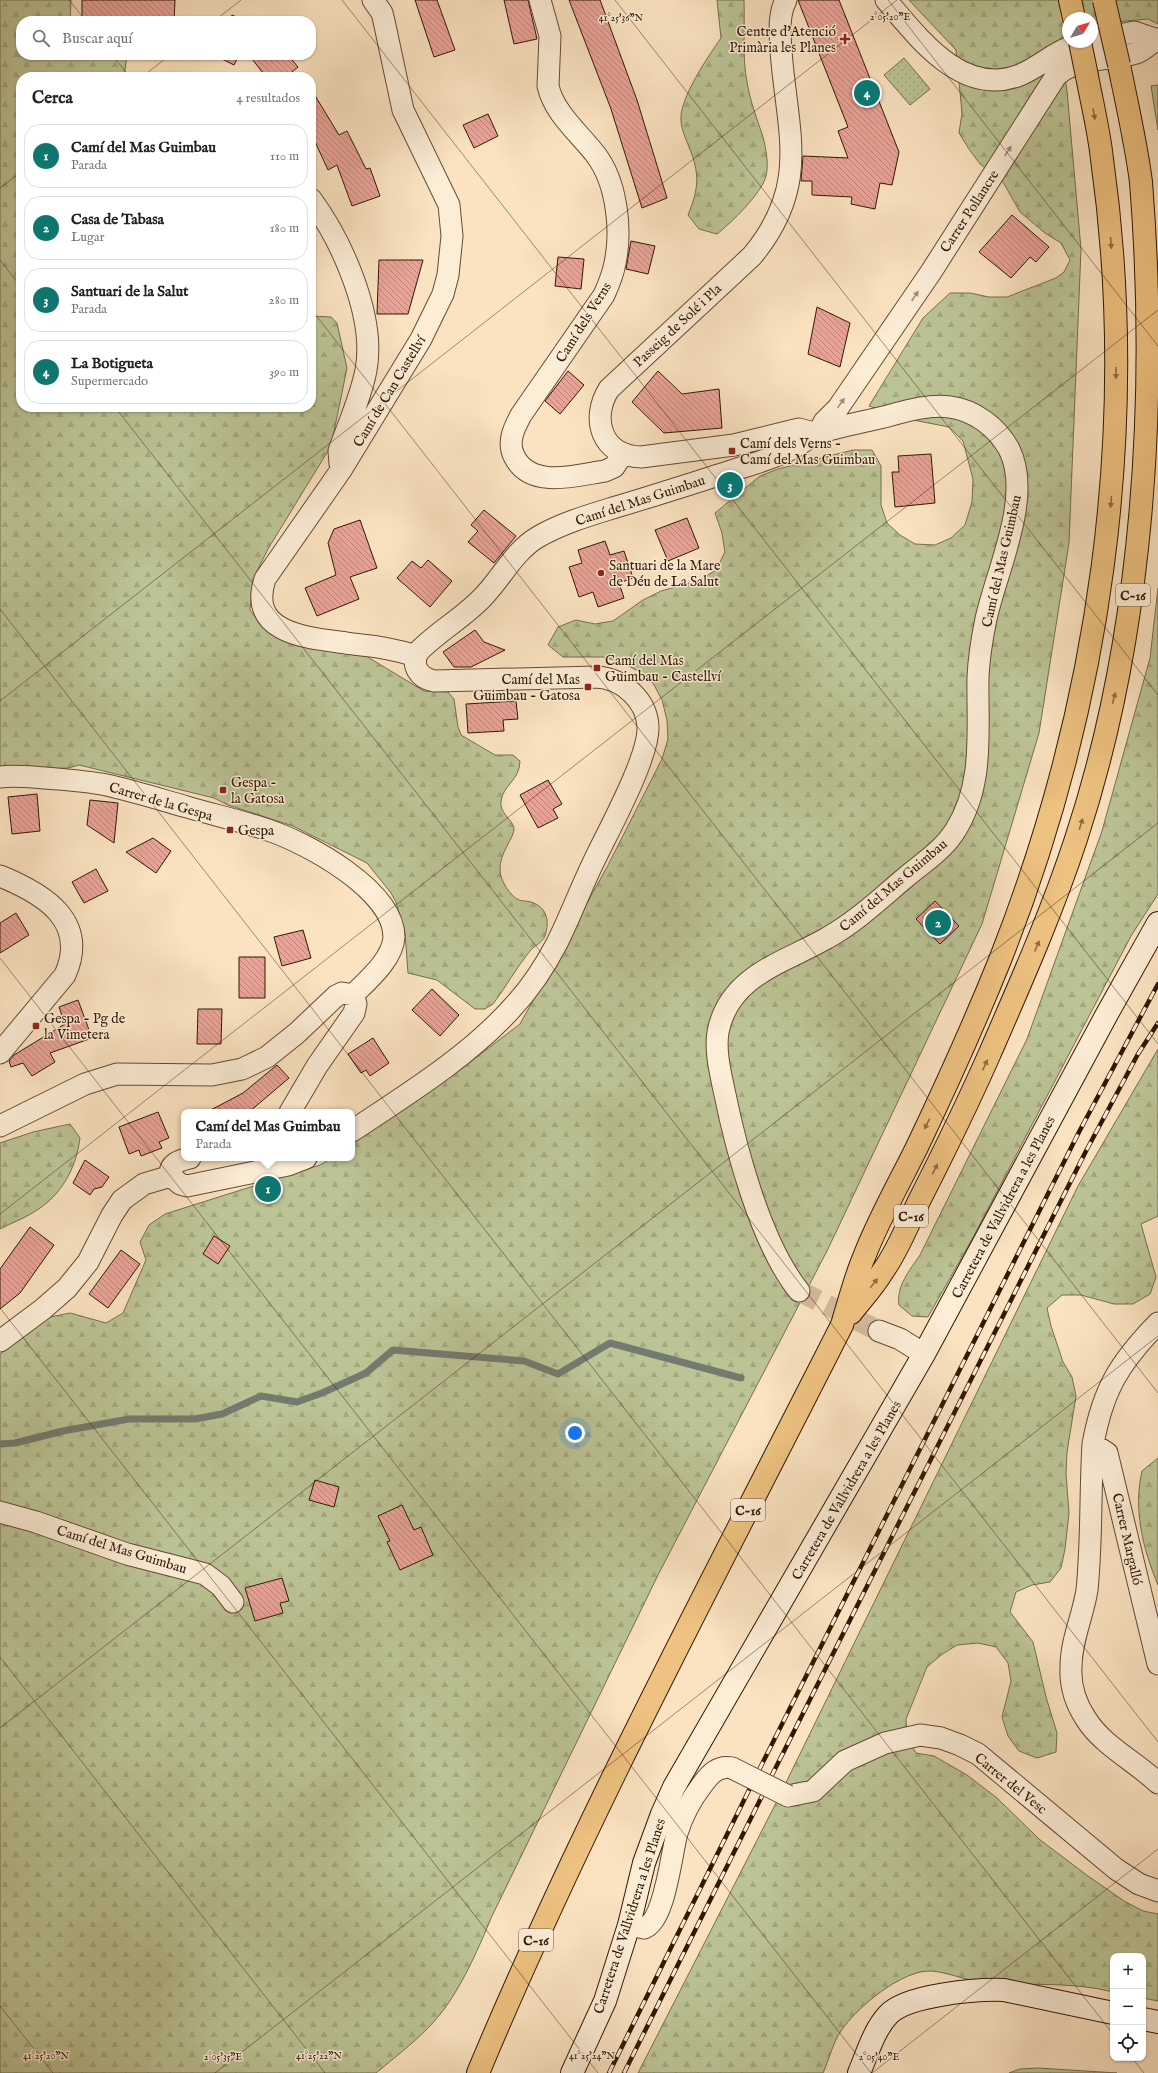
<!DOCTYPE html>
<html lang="es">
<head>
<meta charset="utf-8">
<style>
	body { margin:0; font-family:"IM FELL English",serif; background:#f6f6f6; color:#222 }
	.controls { position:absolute; right:12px; bottom:12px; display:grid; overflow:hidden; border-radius:8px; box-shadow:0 1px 3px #0004 }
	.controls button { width:36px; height:36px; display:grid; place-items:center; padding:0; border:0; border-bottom:1px solid #e0e0e0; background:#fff; color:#222; font:20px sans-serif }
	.compass { position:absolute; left:1062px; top:12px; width:36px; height:36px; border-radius:50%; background:#fff; box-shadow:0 1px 3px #0004; rotate:52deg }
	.you { position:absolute; left:575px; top:1433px; width:14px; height:14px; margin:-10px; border:3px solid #fff; border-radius:50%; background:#1a73e8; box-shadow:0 0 0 6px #1a73e833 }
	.badge { display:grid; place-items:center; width:26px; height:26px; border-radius:50%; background:#0f766e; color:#fff; font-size:13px; font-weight:700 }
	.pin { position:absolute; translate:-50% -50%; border:2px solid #fff; box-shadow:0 1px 4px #0006 }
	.popup { position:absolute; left:181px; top:1109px; width:174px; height:52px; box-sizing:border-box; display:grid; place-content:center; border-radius:8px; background:#fff; filter:drop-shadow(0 1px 3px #0005); font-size:13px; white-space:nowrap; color:#767676 }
	.popup b { font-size:15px; color:#222 }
	.popup::after { content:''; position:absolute; left:50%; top:100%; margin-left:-8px; border:8px solid transparent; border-top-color:#fff }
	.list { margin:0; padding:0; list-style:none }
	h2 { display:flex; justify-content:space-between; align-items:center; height:52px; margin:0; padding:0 16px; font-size:17px }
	h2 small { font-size:13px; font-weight:400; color:#767676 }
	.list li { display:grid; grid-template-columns:26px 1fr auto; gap:12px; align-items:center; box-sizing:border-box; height:64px; margin:0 8px 8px; padding:0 8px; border:1px solid #e0e0e0; border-radius:16px }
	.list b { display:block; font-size:15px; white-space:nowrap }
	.list p { margin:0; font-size:13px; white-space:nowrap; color:#767676 }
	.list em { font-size:13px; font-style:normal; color:#767676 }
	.icon { flex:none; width:22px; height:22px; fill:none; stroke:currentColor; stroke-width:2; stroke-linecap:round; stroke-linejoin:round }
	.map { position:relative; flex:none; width:1158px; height:2073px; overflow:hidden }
	.search { position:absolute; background:#fff; box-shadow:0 1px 3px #0004; left:16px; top:16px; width:300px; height:44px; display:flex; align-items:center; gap:10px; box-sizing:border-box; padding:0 14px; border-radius:16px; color:#767676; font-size:15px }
	.panel { position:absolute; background:#fff; box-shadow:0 1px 3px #0004; left:16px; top:72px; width:300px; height:340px; border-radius:16px }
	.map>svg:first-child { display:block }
</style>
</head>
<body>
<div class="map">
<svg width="1158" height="2073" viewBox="0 0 1158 2073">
	<defs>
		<pattern id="forest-firs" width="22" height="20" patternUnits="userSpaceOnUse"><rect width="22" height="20" fill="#bcc495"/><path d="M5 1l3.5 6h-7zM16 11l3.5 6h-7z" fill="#a2a87f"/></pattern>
		<pattern id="park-dots" width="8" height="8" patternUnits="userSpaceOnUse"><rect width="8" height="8" fill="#bcc495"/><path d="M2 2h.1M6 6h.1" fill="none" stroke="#a2a87f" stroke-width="1.8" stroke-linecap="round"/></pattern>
		<pattern id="building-back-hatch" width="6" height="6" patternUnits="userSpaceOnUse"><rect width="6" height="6" fill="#eba397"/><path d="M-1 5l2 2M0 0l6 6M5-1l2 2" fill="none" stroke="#bf8479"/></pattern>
	</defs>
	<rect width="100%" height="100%" fill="#fbe3c1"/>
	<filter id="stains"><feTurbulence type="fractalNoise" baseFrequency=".005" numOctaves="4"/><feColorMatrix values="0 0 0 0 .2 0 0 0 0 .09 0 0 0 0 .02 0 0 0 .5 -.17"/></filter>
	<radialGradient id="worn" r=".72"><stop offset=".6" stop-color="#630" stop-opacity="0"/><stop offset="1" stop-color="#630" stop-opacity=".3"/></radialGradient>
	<path fill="url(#forest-firs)" stroke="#766e4c" d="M0,0H71L70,21H21V55H127L124,77L112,74L111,77H21V407H311V316L331,317L337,323L347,368L331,446L268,549L253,579L250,610L262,626L291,639L366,656L424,691L448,692L454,699L458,727L461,735L495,755H513L520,761C520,780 503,785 501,801C499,813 512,819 514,828C515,837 499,853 500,870C500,880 510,896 519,900C522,901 527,901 531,902C547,907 550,921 545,936C543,942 534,946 530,951C516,968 506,987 493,1004L485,1009H475L437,980L408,973L405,933L396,902L391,893L367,863L293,826L228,805L214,798L79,765L68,768L0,770Z
		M717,0H744C745,25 742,58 747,82C750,101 757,119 763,137C766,148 769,166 766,176C762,193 731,223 717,234L699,229L688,215C699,188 700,174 689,147C686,139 681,129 681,120C679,99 709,55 721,38Z
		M909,0H1158V24L1148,19L1092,24V18H1068V32L1059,40L1067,91L1081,249L1069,543L1039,733L982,924L827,1251L659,1573L492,1916C479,1947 465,1980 445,2008C427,2033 400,2053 376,2073H0V1354L50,1317L70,1313L106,1323L123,1313L146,1260L140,1242L149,1225L165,1214L320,1165L332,1158H352V1144L396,1110L461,1069L520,1024L607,867L662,759L668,739L667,720L662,700L653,683L638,671L621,662L603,657H563L548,645L558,627L576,620L595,624L613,621L643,600L661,591L700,580L716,570L725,552L722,533L715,513L760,476L778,469L853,450H872L881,466V505L887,523L900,535L915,544L935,545L951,538L965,525L972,502L973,479L963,441L949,427L913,420L869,406L923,318L950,293H970L989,297H1007L1056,278L1064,272L1070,260L1061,243L1045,233L1020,212L1003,182L980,164L969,149L959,133L962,113L956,50Z
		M1158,85V130L1151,86Z
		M1158,588V894L1131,936L971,1241L928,1317L912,1316L899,1305C896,1286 910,1270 920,1255L1027,1039L1102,831L1150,658Z
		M1158,1049V1216L1141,1224L1156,1277L1150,1294L1133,1304H1114L1081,1295H1062L1047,1308L1051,1326L1063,1362L1072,1377L1076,1396L1067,1452L1066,1474L1069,1513L1065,1549L1061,1568L1050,1582L1032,1585L1016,1592L1010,1612L1033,1642L1046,1697L1057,1733L1056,1752L1037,1758L1019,1751L1008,1736L1002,1717L1011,1681L1008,1663L996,1647L978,1643L957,1645L941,1655L927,1667L906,1719L907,1738L916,1753L934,1756L967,1775L997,1798L1039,1839L1088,1876L1124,1901L1143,1911L1158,1914V2001L1143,1998V1956H1113V1992C1074,1982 1032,1985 992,1984C972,1983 952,1973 932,1971C903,1969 857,2007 841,2031C833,2042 829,2060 823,2073H638L774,1807L1078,1186Z
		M70,1124L80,1138C76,1169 61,1196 34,1212C23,1219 11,1223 0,1229V1143L33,1132Z
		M1158,1458V1585C1143,1549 1133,1510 1142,1471Z
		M1038,2068L1117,2073H1009L1020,2069Z"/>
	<path fill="url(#park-dots)" stroke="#766e4c" d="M904,58L930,89L910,105L884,75Z"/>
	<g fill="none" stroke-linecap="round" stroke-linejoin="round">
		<path stroke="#737b6f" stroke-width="7" d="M0,1444L15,1443L63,1431L129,1419H195L222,1414L261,1396L297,1402L322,1393L366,1373L393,1350L524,1361L558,1374L610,1343L741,1378"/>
	</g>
	<path fill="url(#building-back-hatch)" stroke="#311704" d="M82,0H175L174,21L82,20Z
		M415,0H437L455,50L434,57Z
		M504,0H528L537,39L514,44Z
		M569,0H600L637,100L667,198L642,208L611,109Z
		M798,0H839L899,152L892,185L880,183L875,209L851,204L852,197L812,195V181H801L803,156L848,158L838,131L848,127Z
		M232,15L245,21H229Z
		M214,55H239L234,65Z
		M249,55H288L298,67L286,77H266Z
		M311,89L339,135L347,131L366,169L370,168L380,196L352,206L337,165L328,170L311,133Z
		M488,114L498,136L474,148L463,125Z
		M1012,215L1049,247L1036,262L1030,257L1011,278L979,252Z
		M631,241L655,246L648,274L626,269Z
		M558,257L584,259L581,289L555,286Z
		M379,260H423L408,314H377Z
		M817,307L850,323L840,367L808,354Z
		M568,371L584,385L560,414L545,401Z
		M658,371L682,394L719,389L722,428L664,433L632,402Z
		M931,454L935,503L895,507L892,472H899L898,456Z
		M484,510L516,536L494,563L468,542L478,531L471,525Z
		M687,518L699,548L668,561L655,530Z
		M360,520L377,568L350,577L359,599L317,616L305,588L336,575L328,543L334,529Z
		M605,541L610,555L624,551L633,578L619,583L624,598L598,607L593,592L579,597L569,567L582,563L578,550Z
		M428,560L452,581L430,607L397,578L412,561L421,568Z
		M475,630L484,642L505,650L471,667H454L443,652Z
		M516,701L518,719L503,720L504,731L468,733L466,704Z
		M548,780L562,804L553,809L558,818L538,828L520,795Z
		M37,794L40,831L12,834L8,797Z
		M90,800L118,803L114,843L87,825Z
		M153,838L171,851L156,873L126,852Z
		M96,869L108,891L84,903L72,882Z
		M935,901L959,926L940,944L916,919Z
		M16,913L29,935L0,953V923Z
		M303,930L311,958L282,966L274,937Z
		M239,957H265V998H239Z
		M432,989L459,1015L440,1036L412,1010Z
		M78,1000L92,1038L50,1053L55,1062L32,1076L23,1063L11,1067L9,1061L14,1055L65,1024L59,1007Z
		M198,1009H222L221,1044H197Z
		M373,1038L389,1063L370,1076L366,1070L361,1073L348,1054Z
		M277,1065L289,1078L249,1112H207L243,1093Z
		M158,1112L169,1138L159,1142L162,1148L141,1156L139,1150L129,1154L119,1127Z
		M85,1160L109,1177L102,1187L94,1189L90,1195L73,1183Z
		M30,1227L54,1245L20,1293L0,1309V1269Z
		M214,1236L230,1246L218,1264L203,1254Z
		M121,1250L140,1264L108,1308L89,1294Z
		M315,1480L339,1487L334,1507L309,1500Z
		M402,1505L414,1530L421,1527L433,1555L400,1570L387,1542L390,1541L378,1516Z
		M282,1578L289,1601L280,1603L283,1613L255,1621L245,1588Z"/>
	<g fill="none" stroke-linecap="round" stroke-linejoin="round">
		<path stroke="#d3ba9b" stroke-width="21" stroke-dasharray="21 10" stroke-linecap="butt" d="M799,1291L879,1331"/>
		<g stroke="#644a33" stroke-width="23">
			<path id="street" d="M373,0L382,13L384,21L403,110L449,205L452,236L448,275L443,294L421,339L341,470L265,579C246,637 315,638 353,644C374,646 395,649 416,656
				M540,0L550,36L548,86C554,113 579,133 596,155C617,183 622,230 615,263C613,274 609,284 604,295L521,415C514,428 507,442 514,456C530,490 577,475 605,471L614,467L622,455
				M786,0C778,15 780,34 781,51C787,132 811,185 752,256L609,389C590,419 602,456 641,457L734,445L799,429L818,434
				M886,0C918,37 962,98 1020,75C1037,68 1051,55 1068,48C1074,45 1082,44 1088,42
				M1095,40L1134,32L1158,40
				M311,199C342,241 376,317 366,370C361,397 348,425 339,451L340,464
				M818,434L824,422L838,408L931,272L1056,76C1077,56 1111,61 1136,53C1143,51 1151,43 1157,39
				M0,777C15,775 30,777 45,778C67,780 90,781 111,786C137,792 162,800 187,807C214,815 242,821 268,830C307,843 394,890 394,937C393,959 368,980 353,995
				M0,876C44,894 89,921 65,975L0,1053
				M0,1126L85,1084L117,1074L212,1075L242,1069L267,1057L297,1033L336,996L342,993L353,995L356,1004L354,1013L317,1066L290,1112
				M352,1131C406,1095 468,1057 512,1008C529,990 545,966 557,943C570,917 580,890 593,863C607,833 649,758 648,727C647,700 622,678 596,677L434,681C419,678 411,666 418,652C437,632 463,618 482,598C501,579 514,551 538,537C562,523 590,515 616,507C653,496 690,484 728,472C746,466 765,461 783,453C796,448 807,438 819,433C840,426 863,422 884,417C906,411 928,404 950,407C974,410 997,427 1009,449C1033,496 997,569 986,619C982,638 979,657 978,677C977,729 985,784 955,831C943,850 923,863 906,877C881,898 856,922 827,938C784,963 729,975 718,1032C715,1051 720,1071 724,1090C736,1149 761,1244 799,1291
				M171,1176L180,1184L187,1186L288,1165L306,1158
				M171,1176C168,1164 180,1160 190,1158
				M1158,1323C1120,1362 1103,1389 1093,1444C1090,1492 1092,1541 1087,1590C1083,1616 1071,1640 1071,1667C1070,1685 1076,1704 1086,1719C1103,1746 1135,1761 1158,1783
				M879,1331L900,1339L924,1354
				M0,1341L43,1309L67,1288L88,1262L112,1215L122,1200L144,1184L171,1176
				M1093,1444L1107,1453L1158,1664
				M0,1512L36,1522L127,1554L205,1574L221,1586L233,1602
				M788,1796L813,1791L845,1761L885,1743L920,1735L941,1738L960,1745L978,1754L1116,1869L1139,1884L1158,1891
				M629,1925L644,1928C665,1921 671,1855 677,1833C682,1817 692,1798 702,1785C710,1774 718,1765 732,1768"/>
		</g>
		<g stroke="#311704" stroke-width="24">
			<path id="secondary" d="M1143,2019L1158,2022
				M572,2073L605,2001L629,1925L644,1863L662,1814L674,1787L924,1354L1107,1014L1158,923
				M859,2073C867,2054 874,2030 888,2015C906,1995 976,1989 1004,1990L1113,2013"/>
		</g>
		<g stroke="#311704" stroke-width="24">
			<path id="highway" d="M1070,0L1074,18
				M851,1313C862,1299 874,1286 883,1271C898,1250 908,1224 919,1201C944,1152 968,1103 990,1053C1021,982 1052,912 1076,839C1144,633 1158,397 1141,182C1136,143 1127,104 1119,65
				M478,2073C585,1817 717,1572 842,1325C849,1302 855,1278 864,1257C879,1218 900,1182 918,1145C947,1084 975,1022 1000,960C1100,707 1140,429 1102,159C1099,131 1092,103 1087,76"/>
		</g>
		<use href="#street" stroke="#fcedd7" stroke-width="21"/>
		<use href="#secondary" stroke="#fcedd7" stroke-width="22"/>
		<use href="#highway" stroke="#eec280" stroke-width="22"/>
		<g stroke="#311704" stroke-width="4.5">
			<path id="rail" d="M759,1770L1079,1132L1158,984
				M771,1777L1086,1151L1138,1054L1158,1023
				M609,2073L752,1784
				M624,2073L765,1790"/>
		</g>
		<use href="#rail" stroke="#fcedd7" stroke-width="3" stroke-dasharray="9" stroke-linecap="butt"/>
		<g stroke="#644a33" stroke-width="23" stroke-linecap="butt">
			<path id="street-bridge" d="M732,1768L788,1796"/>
		</g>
		<g stroke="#311704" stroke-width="24" stroke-linecap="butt">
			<path id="highway-bridge" d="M1104,0L1119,65
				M1080,42L1087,76"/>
		</g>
		<use href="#street-bridge" stroke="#fcedd7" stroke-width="21"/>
		<use href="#highway-bridge" stroke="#eec280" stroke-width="22"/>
	</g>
	<defs><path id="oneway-solid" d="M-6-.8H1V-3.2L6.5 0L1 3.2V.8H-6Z"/></defs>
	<g fill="#906c42">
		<use href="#oneway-solid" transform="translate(1094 114) rotate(80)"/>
		<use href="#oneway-solid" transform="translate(1111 243) rotate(86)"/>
		<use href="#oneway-solid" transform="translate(1116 373) rotate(91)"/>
		<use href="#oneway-solid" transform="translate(1111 502) rotate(94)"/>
		<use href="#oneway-solid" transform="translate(1114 698) rotate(-76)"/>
		<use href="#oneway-solid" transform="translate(1081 824) rotate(-73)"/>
		<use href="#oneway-solid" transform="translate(1037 946) rotate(-67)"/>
		<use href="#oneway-solid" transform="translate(985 1065) rotate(-66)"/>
		<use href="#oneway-solid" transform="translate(927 1124) rotate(116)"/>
		<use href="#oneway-solid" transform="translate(935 1169) rotate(-63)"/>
		<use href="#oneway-solid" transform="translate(874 1283) rotate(-52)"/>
	</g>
	<g fill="#a18d78">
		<use href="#oneway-solid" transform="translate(1008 151) rotate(-57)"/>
		<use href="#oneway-solid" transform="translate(915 296) rotate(-56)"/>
		<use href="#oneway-solid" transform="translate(841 403) rotate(-54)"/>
	</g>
	<path fill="none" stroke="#311704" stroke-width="1" stroke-opacity="0.45" d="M69,0L86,21M342,0L1158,1044M615,0L1158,695M888,0L1158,346M214,21L241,0M112,55L130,77M142,77L170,55M0,188L21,172M0,260L21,287M311,309L1158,1393M115,407L1158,1742M0,609L1113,2034M0,701L897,0M0,958L871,2073M0,1214L1158,310M0,1308L598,2073M0,1657L325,2073M0,1728L1158,823M0,2006L53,2073M1132,2058L1144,2073M215,2073L1158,1336M872,2073L1158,1849"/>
	<g fill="#8f2418" stroke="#fcedd7" stroke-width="1.5">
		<path d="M843 33h4v4h4v4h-4v4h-4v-4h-4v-4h4z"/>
		<rect x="728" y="447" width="8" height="8" rx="2"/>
		<circle cx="601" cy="573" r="4"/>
		<rect x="593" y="664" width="8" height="8" rx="2"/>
		<rect x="584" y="683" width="8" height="8" rx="2"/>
		<rect x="219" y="786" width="8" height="8" rx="2"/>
		<rect x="226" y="826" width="8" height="8" rx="2"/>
		<rect x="32" y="1022" width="8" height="8" rx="2"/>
	</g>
	<g text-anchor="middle" stroke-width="3" stroke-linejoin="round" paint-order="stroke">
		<g fill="#fcedd7" stroke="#6e5743" stroke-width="1">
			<rect x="1116" y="584" width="34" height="22" rx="3"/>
			<rect x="894" y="1205" width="34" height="22" rx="3"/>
			<rect x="731" y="1499" width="34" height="22" rx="3"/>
			<rect x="519" y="1929" width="34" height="22" rx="3"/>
		</g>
		<g font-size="13" font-weight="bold" fill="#311704">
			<text x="1133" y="600">C-16</text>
			<text x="911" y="1221">C-16</text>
			<text x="748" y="1515">C-16</text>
			<text x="536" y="1945">C-16</text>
		</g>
		<g font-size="14" fill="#311704" stroke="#fcedd7" text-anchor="start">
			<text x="836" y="36" text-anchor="end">Centre d'Atenció<tspan x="836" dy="16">Primària les Planes</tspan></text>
			<text x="740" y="448">Camí dels Verns -<tspan x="740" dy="16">Camí del Mas Guimbau</tspan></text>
			<text x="609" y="570">Santuari de la Mare<tspan x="609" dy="16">de Déu de La Salut</tspan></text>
			<text x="605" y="665">Camí del Mas<tspan x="605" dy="16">Guimbau - Castellví</tspan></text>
			<text x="580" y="684" text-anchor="end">Camí del Mas<tspan x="580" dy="16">Guimbau - Gatosa</tspan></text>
			<text x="231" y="787">Gespa -<tspan x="231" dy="16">la Gatosa</tspan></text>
			<text x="238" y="835">Gespa</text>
			<text x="44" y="1023">Gespa - Pg de<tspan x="44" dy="16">la Vimetera</tspan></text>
		</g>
		<g font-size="14" fill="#311704" stroke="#fcedd7">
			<text transform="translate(969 211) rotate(-57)" y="5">Carrer Pollancre</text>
			<text transform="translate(583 322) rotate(-58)" y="5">Camí dels Verns</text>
			<text transform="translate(677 325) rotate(-43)" y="5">Passeig de Solé i Pla</text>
			<text transform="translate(389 391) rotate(-59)" y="5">Camí de Can Castellví</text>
			<text transform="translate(640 500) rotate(-18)" y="5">Camí del Mas Guimbau</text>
			<text transform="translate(1001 561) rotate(-77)" y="5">Camí del Mas Guimbau</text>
			<text transform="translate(161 801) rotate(16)" y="5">Carrer de la Gespa</text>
			<text transform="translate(893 885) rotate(-40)" y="5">Camí del Mas Guimbau</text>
			<text transform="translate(1003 1207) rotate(-62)" y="5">Carretera de Vallvidrera a les Planes</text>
			<text transform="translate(846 1490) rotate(-60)" y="5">Carretera de Vallvidrera a les Planes</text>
			<text transform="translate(1128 1539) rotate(77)" y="5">Carrer Margalló</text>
			<text transform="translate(122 1549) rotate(17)" y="5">Camí del Mas Guimbau</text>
			<text transform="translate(1011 1783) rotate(39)" y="5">Carrer del Vesc</text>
			<text transform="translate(629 1916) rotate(-72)" y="5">Carretera de Vallvidrera a les Planes</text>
		</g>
	</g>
	<g font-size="10" text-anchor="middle" fill="#311704" stroke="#fcedd7" stroke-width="3" stroke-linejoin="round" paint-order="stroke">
		<text x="890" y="20">2°05'20"E</text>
		<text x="621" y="21">41°25'36"N</text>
		<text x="46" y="2059">41°25'20"N</text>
		<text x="319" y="2059">41°25'22"N</text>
		<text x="592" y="2059">41°25'24"N</text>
		<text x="223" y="2060">2°05'35"E</text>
		<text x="879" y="2060">2°05'40"E</text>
	</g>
	<rect width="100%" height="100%" filter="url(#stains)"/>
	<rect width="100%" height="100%" fill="url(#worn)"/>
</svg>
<div class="controls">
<button>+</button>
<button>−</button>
<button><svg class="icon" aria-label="locate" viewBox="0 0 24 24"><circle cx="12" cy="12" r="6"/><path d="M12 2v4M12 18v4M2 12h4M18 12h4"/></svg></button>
</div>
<svg class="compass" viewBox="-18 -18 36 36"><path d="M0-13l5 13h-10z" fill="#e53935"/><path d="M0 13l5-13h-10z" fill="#767676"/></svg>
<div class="you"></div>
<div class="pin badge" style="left:268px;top:1189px">1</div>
<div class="popup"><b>Camí del Mas Guimbau</b>Parada</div>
<div class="pin badge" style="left:938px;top:923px">2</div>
<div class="pin badge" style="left:730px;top:485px">3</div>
<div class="pin badge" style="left:867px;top:93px">4</div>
<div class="search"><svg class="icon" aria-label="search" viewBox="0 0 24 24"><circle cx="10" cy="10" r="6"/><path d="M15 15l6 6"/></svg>Buscar aquí</div>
<section class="panel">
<h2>Cerca<small>4 resultados</small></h2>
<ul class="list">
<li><span class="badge">1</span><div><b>Camí del Mas Guimbau</b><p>Parada</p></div><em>110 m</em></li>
<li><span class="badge">2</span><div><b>Casa de Tabasa</b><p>Lugar</p></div><em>180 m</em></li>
<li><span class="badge">3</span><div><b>Santuari de la Salut</b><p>Parada</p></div><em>280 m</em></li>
<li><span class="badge">4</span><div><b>La Botigueta</b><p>Supermercado</p></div><em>390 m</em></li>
</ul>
</section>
</div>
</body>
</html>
